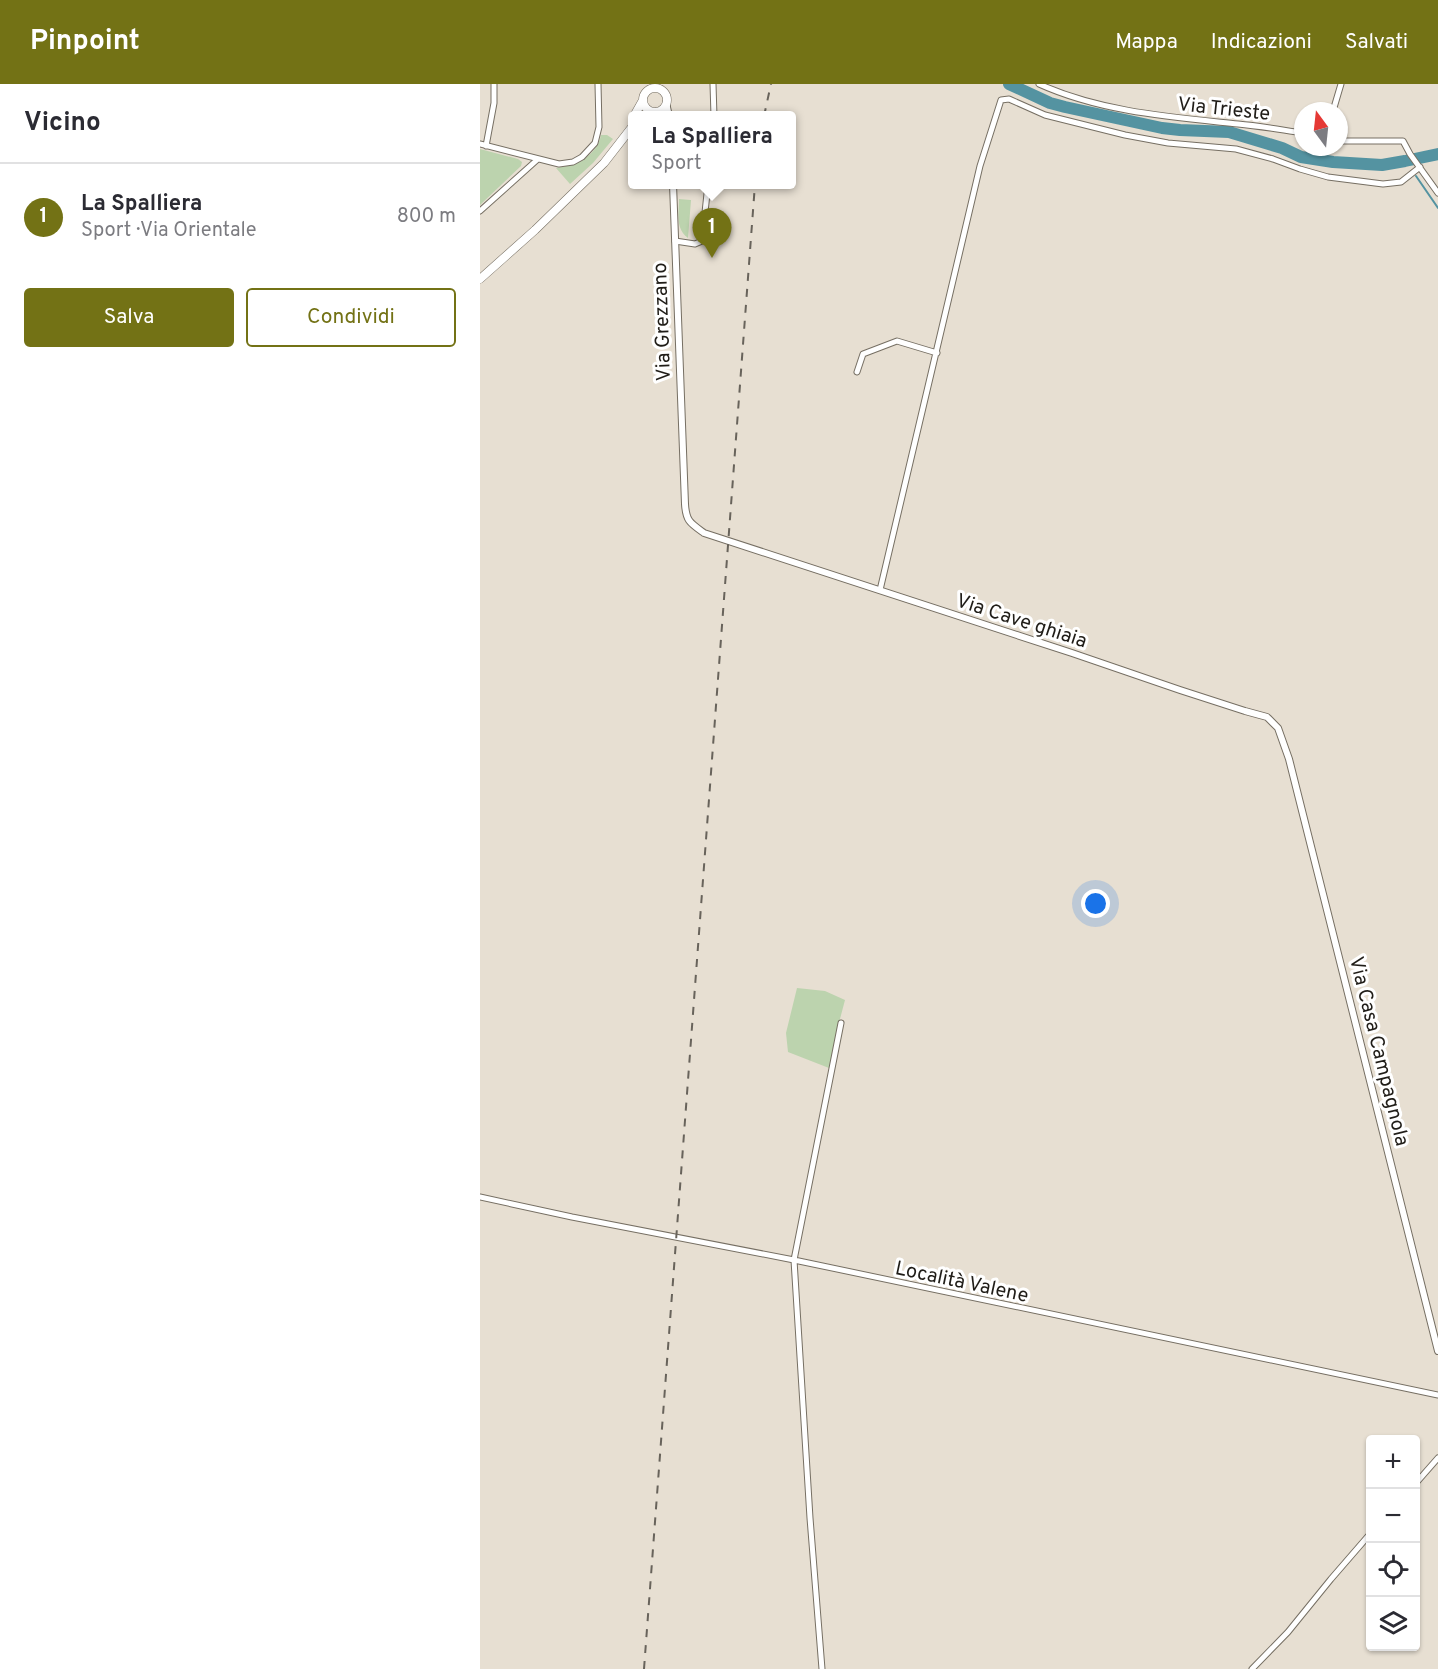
<!DOCTYPE html>
<html lang="it">
<head>
<meta charset="utf-8">
<style>
	body { margin:0; font-family:Overpass,sans-serif; background:#f7f7f7; color:#2b2b33 }
	.controls { position:absolute; right:18px; bottom:18px; display:grid; overflow:hidden; border-radius:6px; box-shadow:0 2px 4px #0004 }
	.controls button { width:54px; height:54px; display:grid; place-items:center; padding:0; border:0; border-bottom:2px solid #e1e1e2; background:#fff; color:#2b2b33; font:30px sans-serif }
	.compass { position:absolute; left:814px; top:18px; width:54px; height:54px; border-radius:50%; background:#fff; box-shadow:0 2px 4px #0004; rotate:345deg }
	.you { position:absolute; left:616px; top:820px; width:21px; height:21px; margin:-15px; border:4px solid #fff; border-radius:50%; background:#1a73e8; box-shadow:0 0 0 9px #1a73e833 }
	.badge { display:grid; place-items:center; width:39px; height:39px; border-radius:50%; background:#737215; color:#fff; font-size:20px; font-weight:700 }
	.pin { position:absolute; translate:-50% -50px; filter:drop-shadow(0 2px 3px #0008) }
	.pin::after { content:''; position:absolute; top:32px; width:21px; height:18px; background:inherit; clip-path:polygon(0 0,100% 0,50% 100%) }
	.popup { position:absolute; left:148px; top:27px; width:168px; height:78px; box-sizing:border-box; display:grid; place-content:center; border-radius:6px; background:#fff; filter:drop-shadow(0 2px 4px #0005); font-size:20px; white-space:nowrap; color:#7c7c81 }
	.popup b { font-size:22px; color:#2b2b33 }
	.popup::after { content:''; position:absolute; left:50%; top:100%; margin-left:-12px; border:12px solid transparent; border-top-color:#fff }
	.list { margin:0; padding:0; list-style:none }
	h2 { display:flex; justify-content:space-between; align-items:center; height:78px; margin:0; padding:0 24px; font-size:26px }
	h2 small { font-size:20px; font-weight:400; color:#7c7c81 }
	.list li { display:grid; grid-template-columns:39px 1fr auto; gap:18px; align-items:center; box-sizing:border-box; height:108px; padding:0 24px; border-top:2px solid #e1e1e2 }
	.list b { display:block; font-size:22px; white-space:nowrap }
	.list p { margin:0; font-size:20px; white-space:nowrap; color:#7c7c81 }
	.list em { font-size:20px; font-style:normal; color:#7c7c81 }
	.actions { display:flex; gap:12px; padding:18px 24px }
	.actions a { flex:1; padding:14px 0; border:2px solid #737215; border-radius:6px; text-align:center; font-size:21px; color:#737215 }
	.actions .main { background:#737215; color:#fff }
	.icon { flex:none; width:33px; height:33px; fill:none; stroke:currentColor; stroke-width:2; stroke-linecap:round; stroke-linejoin:round }
	.map { position:relative; flex:none; width:958px; height:1585px; overflow:hidden }
	header { display:flex; align-items:center; gap:36px; box-sizing:border-box; height:84px; padding:0 30px; background:#737215; color:#fff }
	header strong { font-size:28px }
	nav { display:flex; gap:33px; margin-inline-start:auto; font-size:21px }
	main { display:flex }
	aside { flex:1; background:#fff }
	.map>svg:first-child { display:block }
</style>
</head>
<body>
<header>
<strong>Pinpoint</strong>
<nav><a>Mappa</a><a>Indicazioni</a><a>Salvati</a></nav>
</header>
<main>
<aside>
<h2>Vicino<small></small></h2>
<ul class="list">
<li><span class="badge">1</span><div><b>La Spalliera</b><p>Sport · Via Orientale</p></div><em>800 m</em></li>
</ul>
<div class="actions"><a class="main">Salva</a><a>Condividi</a></div>
</aside>
<div class="map">
<svg width="958" height="1585" viewBox="0 0 958 1585">
	<rect width="100%" height="100%" fill="#e7dfd2"/>
	<path fill="#bcd3ae" d="M121,51H127L133,55L113,79L90,100L76,84C95,82 117,72 121,51Z
		M0,65L38,75L42,78L41,82L0,121Z
		M199,115L211,116L208,154C195,145 199,129 199,115Z
		M317,904L345,907L365,916L356,950L349,984L308,968L306,949Z"/>
	<g fill="none" stroke-linecap="round" stroke-linejoin="round">
		<path stroke="#5493a1" stroke-width="2" d="M936,92L958,124"/>
		<path stroke="#5493a1" stroke-width="12" d="M529,0L570,19L585,23L682,44L700,46L749,48L802,64L821,73L853,78L902,81L925,77L958,70"/>
		<g stroke="#766f63" stroke-width="7">
			<path id="minor" d="M233,0L234,32
				M559,0C621,28 691,33 758,40C780,42 802,46 823,49
				M853,27L861,0
				M859,57H923L930,70L958,109
				M0,60L79,80L93,78L102,73L115,59L119,43L118,0
				M6,62L14,19V0
				M0,127L58,75
				M195,157L215,160L222,157L228,100
				M377,288L383,270L417,257L457,269
				M400,506L500,82L521,16L529,15L565,31L645,51L688,59L756,65L793,75L820,85L848,93L903,100L921,98L940,83
				M0,1113L92,1133L314,1176L958,1311
				M936,1399L958,1374
				M342,1585L330,1434L314,1176L361,939
				M772,1585L808,1548L851,1495L890,1450"/>
		</g>
		<g stroke="#766f63" stroke-width="8">
			<path id="tertiary" d="M186,19L189,32
				M176,28L183,32
				M193,100L205,420C206,437 210,439 224,449L592,569L700,606L765,627L787,633L798,644L809,675L958,1267"/>
		</g>
		<g stroke="#766f63" stroke-width="9">
			<path id="primary" d="M163 16a12 12 0 1 1 24 0a12 12 0 1 1-24 0Z
				M154,32L163,16
				M0,195L55,146L124,79L152,43"/>
		</g>
		<use href="#minor" stroke="#fff" stroke-width="5"/>
		<use href="#tertiary" stroke="#fff" stroke-width="6"/>
		<use href="#primary" stroke="#fff" stroke-width="8"/>
		<path stroke="#68635b" stroke-width="2" stroke-dasharray="8 8" stroke-linecap="butt" d="M284,32L291,0
			M164,1585L275,100"/>
	</g>
	<g text-anchor="middle" stroke-width="6" stroke-linejoin="round" paint-order="stroke">
		<g font-size="20" fill="#201d18" stroke="#fff">
			<text transform="translate(744 24) rotate(6)" y="7">Via Trieste</text>
			<text transform="translate(181 238) rotate(-92)" y="7">Via Grezzano</text>
			<text transform="translate(542 536) rotate(18)" y="7">Via Cave ghiaia</text>
			<text transform="translate(900 967) rotate(76)" y="7">Via Casa Campagnola</text>
			<text transform="translate(482 1197) rotate(12)" y="7">Località Valene</text>
		</g>
	</g>
</svg>
<div class="controls">
<button>+</button>
<button>−</button>
<button><svg class="icon" aria-label="locate" viewBox="0 0 24 24"><circle cx="12" cy="12" r="6"/><path d="M12 2v4M12 18v4M2 12h4M18 12h4"/></svg></button>
<button><svg class="icon" aria-label="layers" viewBox="0 0 24 24"><path d="M12 4l9 5-9 5-9-5zM3 14l9 5 9-5"/></svg></button>
</div>
<svg class="compass" viewBox="-18 -18 36 36"><path d="M0-13l5 13h-10z" fill="#e53935"/><path d="M0 13l5-13h-10z" fill="#7c7c81"/></svg>
<div class="you"></div>
<div class="pin badge" style="left:232px;top:174px">1</div>
<div class="popup"><b>La Spalliera</b>Sport</div>
</div>
</main>
</body>
</html>
